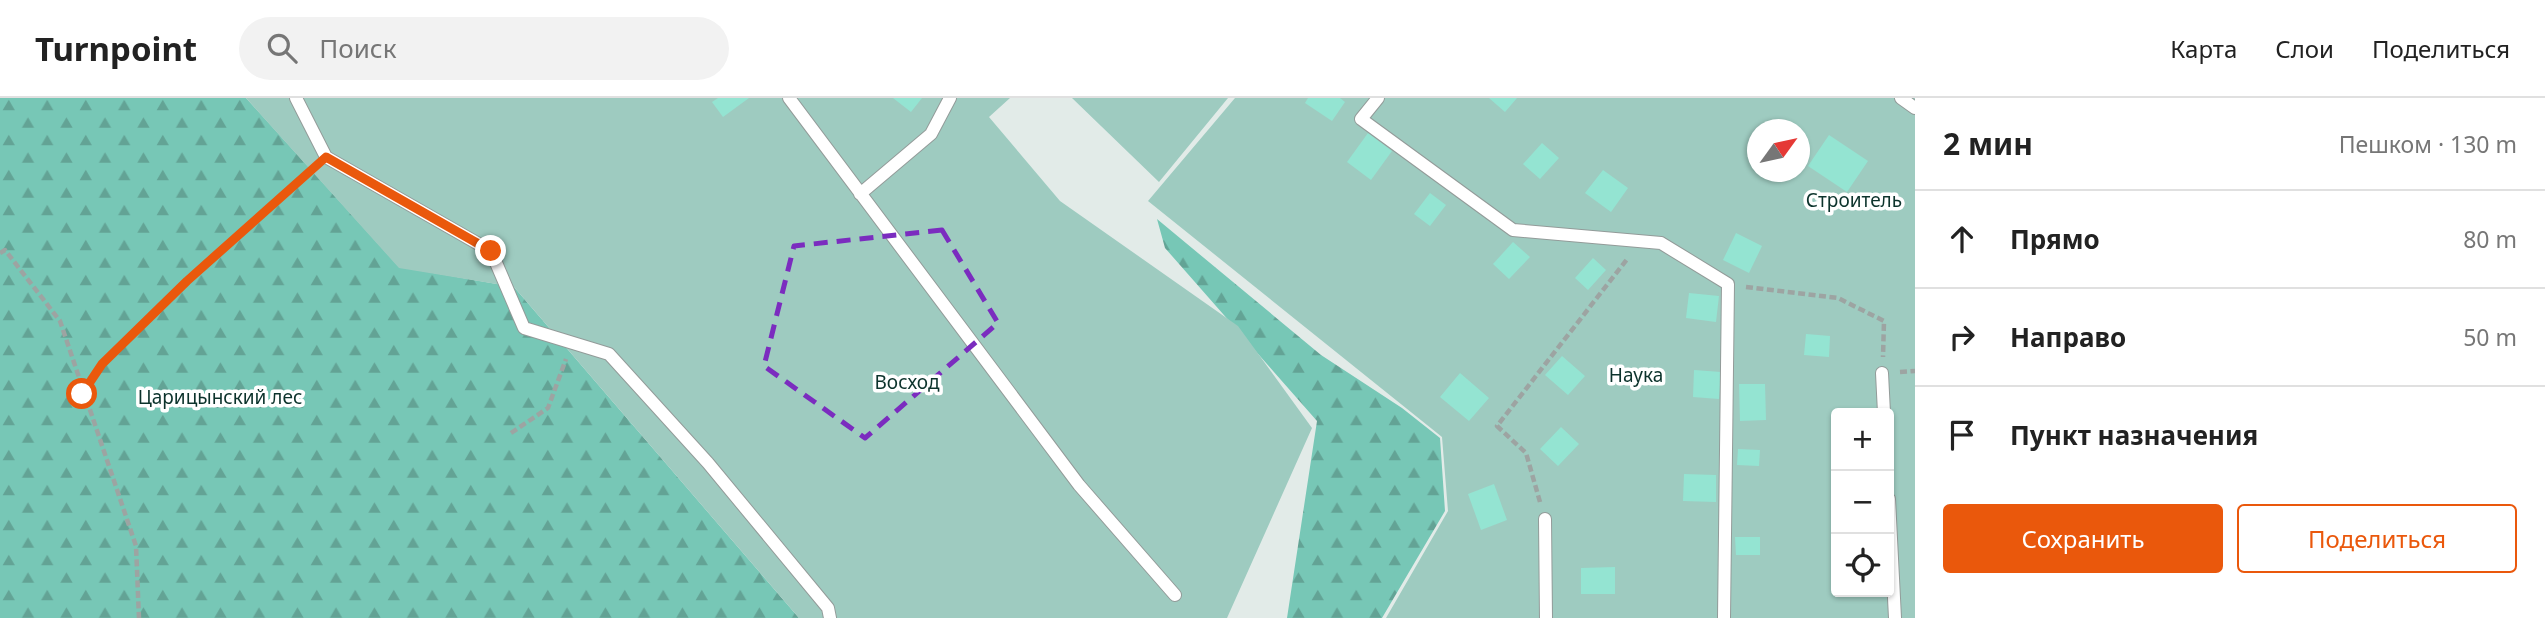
<!DOCTYPE html>
<html lang="ru">
<head>
<meta charset="utf-8">
<style>
	body { margin:0; font-family:"Noto Sans",sans-serif; background:#f2f2f2; color:#222 }
	.controls { position:absolute; right:21px; bottom:21px; display:grid; overflow:hidden; border-radius:7px; box-shadow:0 2px 5px #0004 }
	.controls button { width:63px; height:63px; display:grid; place-items:center; padding:0; border:0; border-bottom:2px solid #e0e0e0; background:#fff; color:#222; font:35px sans-serif }
	.compass { position:absolute; left:1747px; top:21px; width:63px; height:63px; border-radius:50%; background:#fff; box-shadow:0 2px 5px #0004; rotate:57deg }
	.stop { position:absolute; width:21px; height:21px; margin:-16px; border:5px solid #ea580c; border-radius:50%; background:#fff }
	.stop.end { background:#ea580c; border-color:#fff; box-shadow:0 2px 7px #0008 }
	.list { margin:0; padding:0; list-style:none }
	h2 { display:flex; justify-content:space-between; align-items:center; height:91px; margin:0; padding:0 28px; font-size:30px }
	h2 small { font-size:23px; font-weight:400; color:#767676 }
	.list li { display:grid; grid-template-columns:46px 1fr auto; gap:21px; align-items:center; box-sizing:border-box; height:98px; padding:0 28px; border-top:2px solid #e0e0e0 }
	.list b { display:block; font-size:26px; white-space:nowrap }
	.list em { font-size:23px; font-style:normal; color:#767676 }
	.actions { display:flex; gap:14px; padding:21px 28px }
	.actions a { flex:1; padding:16px 0; border:2px solid #ea580c; border-radius:7px; text-align:center; font-size:24px; color:#ea580c }
	.actions .main { background:#ea580c; color:#fff }
	.icon { flex:none; width:38px; height:38px; fill:none; stroke:currentColor; stroke-width:2; stroke-linecap:round; stroke-linejoin:round }
	.map { position:relative; flex:none; width:1915px; height:520px; overflow:hidden }
	header { display:flex; align-items:center; gap:42px; box-sizing:border-box; height:98px; padding:0 35px; background:#fff; border-bottom:2px solid #e0e0e0 }
	header strong { font-size:33px }
	nav { display:flex; gap:38px; margin-inline-start:auto; font-size:24px }
	.search { width:490px; height:63px; background:#f2f2f2; display:flex; align-items:center; gap:18px; box-sizing:border-box; padding:0 24px; border-radius:38px; color:#767676; font-size:26px }
	main { display:flex }
	aside { flex:1; background:#fff }
	.map>svg:first-child { display:block }
</style>
</head>
<body>
<header>
<strong>Turnpoint</strong>
<div class="search"><svg class="icon" aria-label="search" viewBox="0 0 24 24"><circle cx="10" cy="10" r="6"/><path d="M15 15l6 6"/></svg>Поиск</div>
<nav><a>Карта</a><a>Слои</a><a>Поделиться</a></nav>
</header>
<main>
<div class="map">
<svg width="1915" height="520" viewBox="0 0 1915 520">
	<defs>
		<pattern id="forest-firs" width="22" height="20" patternUnits="userSpaceOnUse" patternTransform="scale(1.75)"><rect width="22" height="20" fill="#77c7b6"/><path d="M5 1l3.5 6h-7zM16 11l3.5 6h-7z" fill="#63a395"/></pattern>
	</defs>
	<rect width="100%" height="100%" fill="#e2ebe8"/>
	<path fill="url(#forest-firs)" d="M0,0H246L399,169L514,189L799,520H0Z
		M1157,121L1321,257L1402,310L1440,340L1445,413L1382,520H1287L1317,323L1165,150Z"/>
	<path fill="#9ecbc0" fill-rule="evenodd" d="M246,0H1010L989,19L1060,103L1238,228L1312,330L1227,520H799L514,189L399,170Z
		M1072,0H1228L1159,84Z
		M1235,0H1915V520H1386L1448,413L1442,339L1148,103ZM1758,32H1800V74H1758ZM1836,315H1889V494H1836Z"/>
	<path fill="#94e4d2" d="M718,0H749L723,19L712,4Z
		M893,0H922L911,14Z
		M1308,0H1340L1345,4L1332,23L1305,5Z
		M1489,0H1517L1505,14Z
		M1368,35L1392,53L1371,82L1347,64Z
		M1829,37L1868,63L1847,94L1808,68Z
		M1542,45L1559,60L1540,81L1523,66Z
		M1603,72L1628,90L1611,114L1585,95Z
		M1430,95L1446,107L1430,128L1414,116Z
		M1736,135L1762,148L1749,175L1723,162Z
		M1513,144L1530,159L1509,181L1493,166Z
		M1593,160L1606,172L1588,192L1575,180Z
		M1689,195L1719,198L1716,224L1686,220Z
		M1806,236L1830,238L1829,259L1804,257Z
		M1562,258L1585,278L1568,297L1545,277Z
		M1694,272L1721,274L1719,301L1693,299Z
		M1460,275L1489,300L1469,323L1440,299Z
		M1739,286H1765L1766,322L1740,323Z
		M1561,329L1579,346L1558,368L1540,351Z
		M1738,351L1760,352L1759,368L1737,367Z
		M1684,376L1716,377V404L1683,403Z
		M1494,386L1507,422L1481,432L1468,396Z
		M1735,439H1760V457H1736Z
		M1615,469V496H1581V470Z"/>
	<g fill="none" stroke-linecap="round" stroke-linejoin="round">
		<g stroke="#939b99" stroke-width="14">
			<path id="service" d="M296,0L326,59L491,153L524,230L609,256L708,365L828,510L830,520
				M789,0L1079,387L1175,497
				M1378,0L1361,21L1513,132L1661,145L1728,186L1724,520
				M1901,0L1915,10
				M860,96L931,36L950,0
				M1882,275L1884,315
				M1889,401L1895,520
				M1545,421L1546,520"/>
		</g>
		<path stroke="#9da4a2" stroke-width="4.5" stroke-dasharray="7 3.5" stroke-linecap="butt" d="M0,155L5,152L60,223L136,448L139,520
			M1746,189L1838,200L1884,223L1883,259
			M1900,274L1915,273
			M82,296C137,214 239,139 312,72
			M511,335L548,310L566,261
			M1540,404L1526,355L1497,328L1628,160"/>
		<use href="#service" stroke="#fff" stroke-width="12"/>
	</g>
	<g fill="none" stroke-linecap="round" stroke-linejoin="round">
		<path stroke="#ea580c" stroke-width="9" d="M82,296L102,266L187,183L326,59L491,153"/>
	</g>
	<path fill="none" stroke="#7b2cbf" stroke-width="5" stroke-dasharray="14 9" stroke-linejoin="round" d="M942,132L998,225L865,340L764,268L794,148Z"/>
	<g text-anchor="middle" stroke-width="7" stroke-linejoin="round" paint-order="stroke">
		<g font-size="19" fill="#0c332c" stroke="#fff">
			<text x="1854" y="109">Строитель</text>
			<text x="1636" y="284">Наука</text>
			<text x="907" y="291">Восход</text>
			<text x="220" y="306">Царицынский лес</text>
		</g>
	</g>
</svg>
<div class="controls">
<button>+</button>
<button>−</button>
<button><svg class="icon" aria-label="locate" viewBox="0 0 24 24"><circle cx="12" cy="12" r="6"/><path d="M12 2v4M12 18v4M2 12h4M18 12h4"/></svg></button>
</div>
<svg class="compass" viewBox="-18 -18 36 36"><path d="M0-13l5 13h-10z" fill="#e53935"/><path d="M0 13l5-13h-10z" fill="#767676"/></svg>
<div class="stop" style="left:82px;top:296px"></div>
<div class="stop end" style="left:491px;top:153px"></div>
</div>
<aside>
<h2>2 мин<small>Пешком · 130 m</small></h2>
<ul class="list">
<li><svg class="icon" aria-label="ahead" viewBox="0 0 24 24"><path d="M12 20V5M6 11l6-6 6 6"/></svg><div><b>Прямо</b></div><em>80 m</em></li>
<li><svg class="icon" aria-label="right" viewBox="0 0 24 24"><path d="M7 20v-9h11M14 6l5 5-5 5"/></svg><div><b>Направо</b></div><em>50 m</em></li>
<li><svg class="icon" aria-label="arrive" viewBox="0 0 24 24"><path d="M6 21V4h12l-3 4 3 4H6"/></svg><div><b>Пункт назначения</b></div></li>
</ul>
<div class="actions"><a class="main">Сохранить</a><a>Поделиться</a></div>
</aside>
</main>
</body>
</html>
